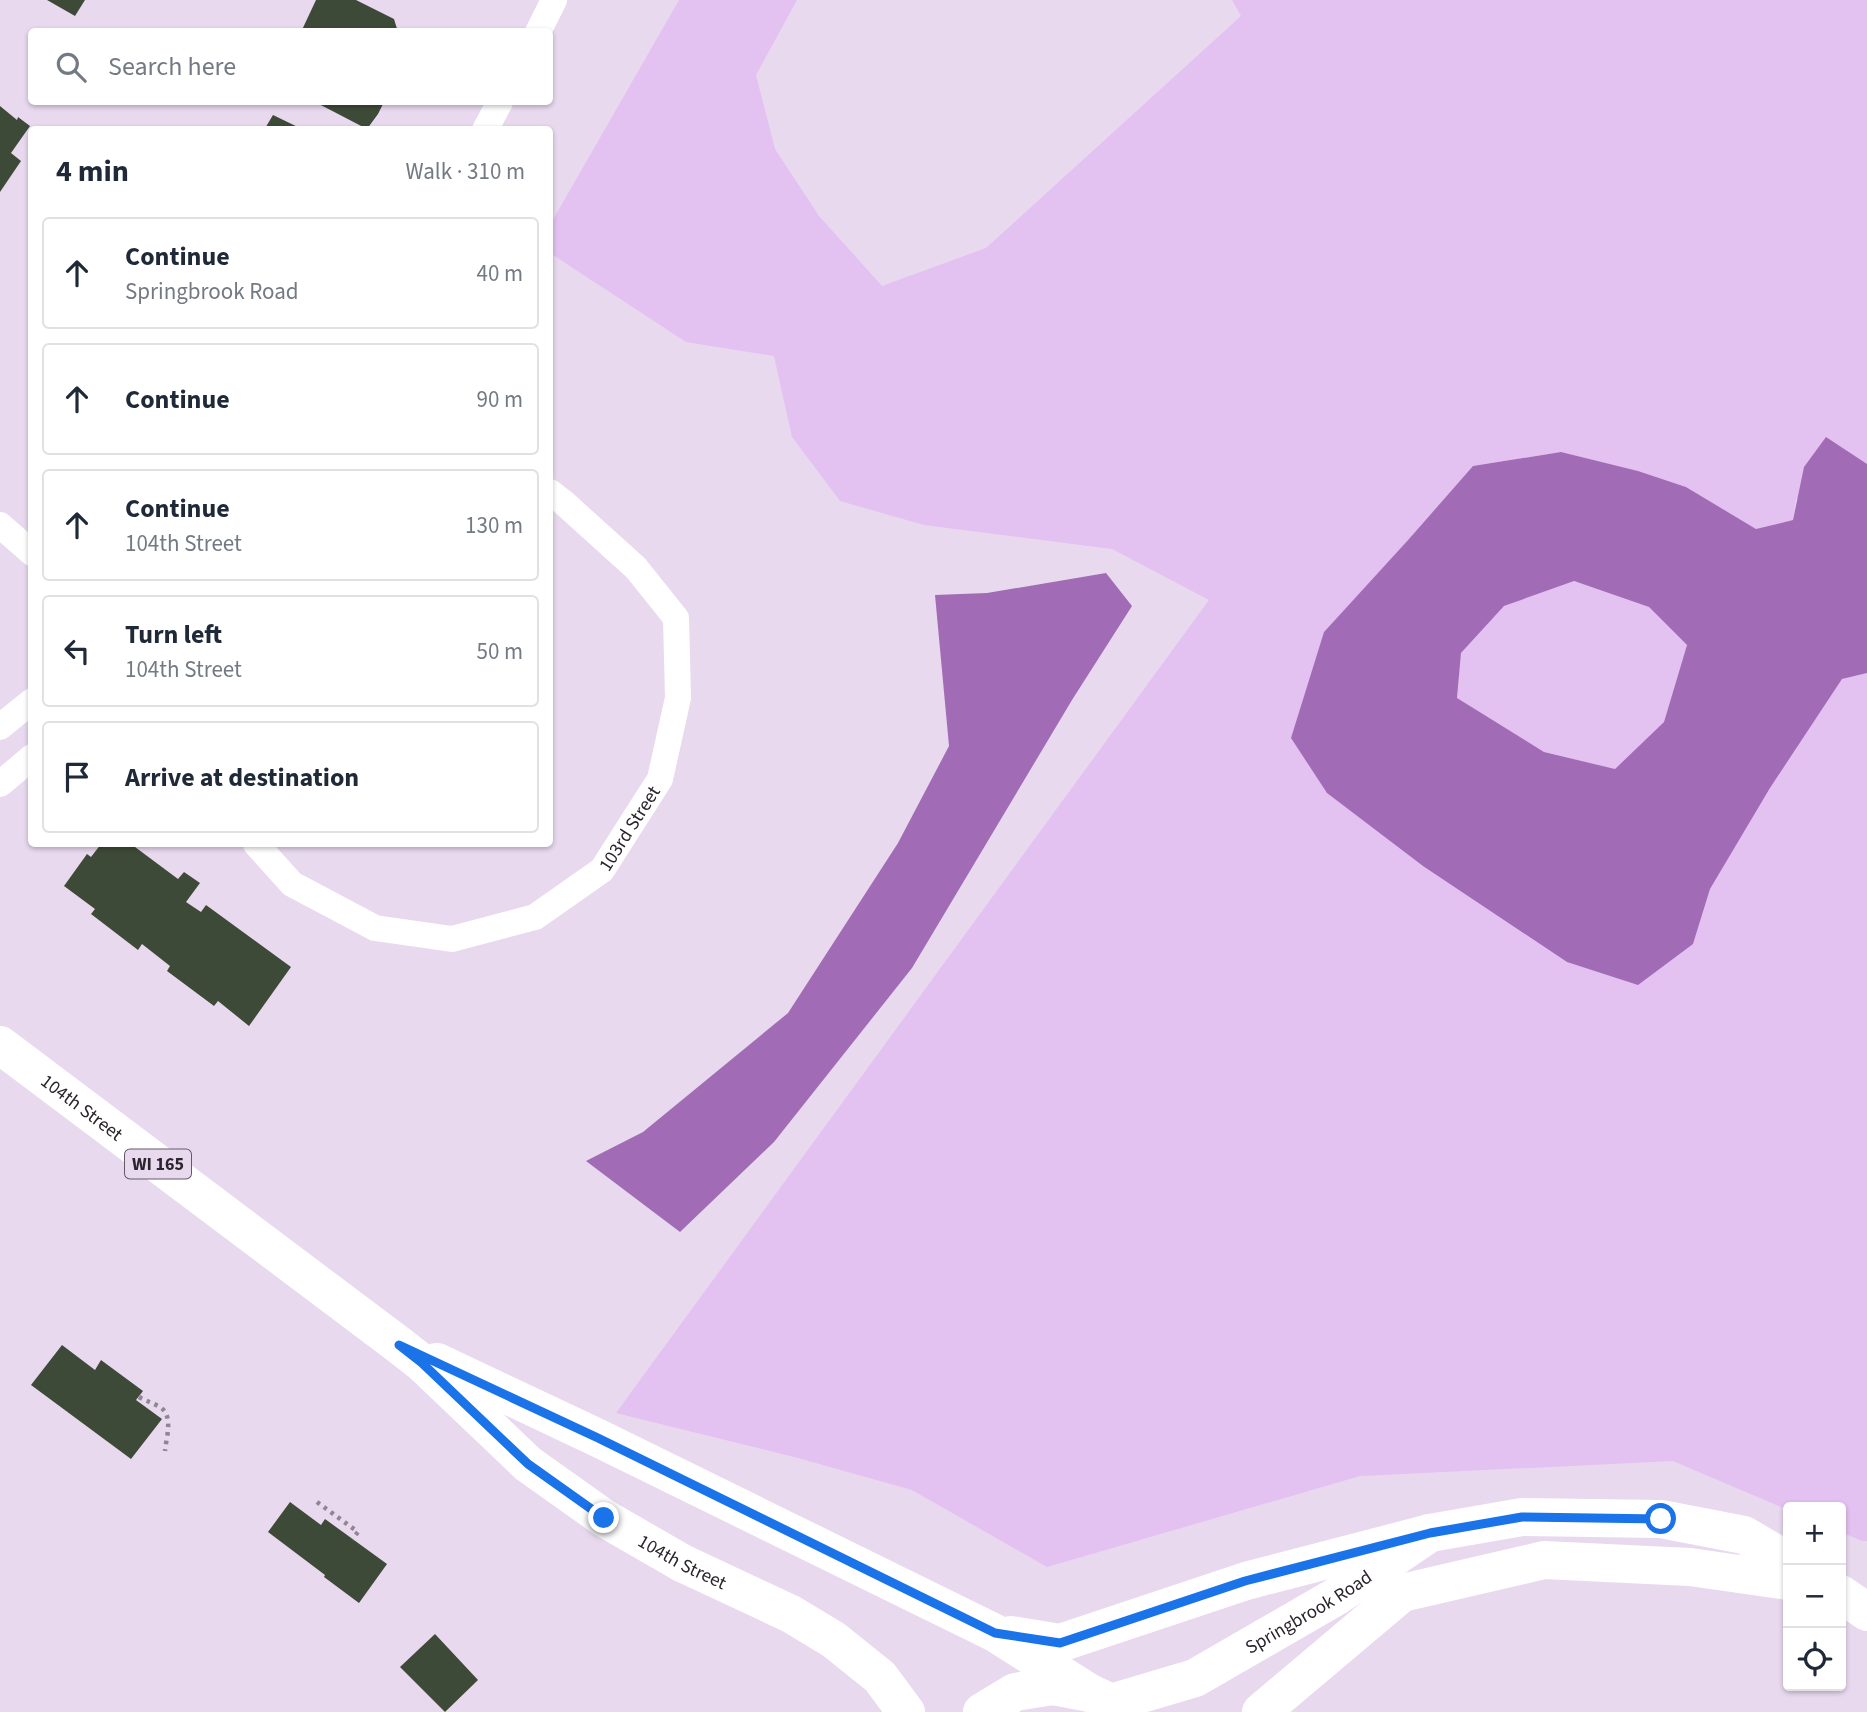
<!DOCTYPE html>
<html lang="en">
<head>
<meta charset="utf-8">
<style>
	body { margin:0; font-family:"Source Sans 3",sans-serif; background:#f6f6f7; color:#1f2937 }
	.controls { position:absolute; right:21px; bottom:21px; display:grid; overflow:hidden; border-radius:7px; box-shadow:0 2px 5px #0004 }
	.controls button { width:63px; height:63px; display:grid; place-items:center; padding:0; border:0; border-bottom:2px solid #e0e1e3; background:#fff; color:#1f2937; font:35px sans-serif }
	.stop { position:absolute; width:21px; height:21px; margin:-16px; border:5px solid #1a73e8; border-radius:50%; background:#fff }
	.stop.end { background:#1a73e8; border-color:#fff; box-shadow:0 2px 7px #0008 }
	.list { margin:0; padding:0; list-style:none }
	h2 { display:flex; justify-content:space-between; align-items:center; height:91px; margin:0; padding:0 28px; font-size:30px }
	h2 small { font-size:23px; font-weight:400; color:#747a83 }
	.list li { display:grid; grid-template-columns:46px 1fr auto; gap:21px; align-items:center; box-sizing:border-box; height:112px; margin:0 14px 14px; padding:0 14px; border:2px solid #e0e1e3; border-radius:7px }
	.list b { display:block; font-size:26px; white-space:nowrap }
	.list p { margin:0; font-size:23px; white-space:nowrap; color:#747a83 }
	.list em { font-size:23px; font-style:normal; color:#747a83 }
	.icon { flex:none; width:38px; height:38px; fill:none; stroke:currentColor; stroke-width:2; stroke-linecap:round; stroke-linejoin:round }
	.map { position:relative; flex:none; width:1867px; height:1712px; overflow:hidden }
	.search { position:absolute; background:#fff; box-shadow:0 2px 5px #0004; left:28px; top:28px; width:525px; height:77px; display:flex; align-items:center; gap:18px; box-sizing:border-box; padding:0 24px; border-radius:7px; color:#747a83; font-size:26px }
	.panel { position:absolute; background:#fff; box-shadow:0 2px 5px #0004; left:28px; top:126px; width:525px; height:721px; border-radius:7px }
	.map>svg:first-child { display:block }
</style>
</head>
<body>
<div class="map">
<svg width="1867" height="1712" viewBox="0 0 1867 1712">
	<rect width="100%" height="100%" fill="#e8d9ef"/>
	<path fill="#e3c1f1" d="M679,0H797L756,75L775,149L819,216L882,286L986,248L1241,16L1232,0H1867V464L1863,462L1796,499L1793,520L1756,529L1686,487L1638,471L1561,452L1473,466L1409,539L1324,632L1693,944L1710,889L1770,788L1842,679L1867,673V1541H1862L1841,1532V1507H1788V1510L1673,1461L1360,1476L1047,1567L912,1490L798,1458L616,1413L1209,600L1112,549L924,525L840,501L792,437L774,356L686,342L550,253V225Z
		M1573,581L1649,607L1687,645L1664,722L1615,769L1544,752L1457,699L1461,653L1504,606Z"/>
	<path fill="#a16cb5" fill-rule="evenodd" d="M1826,437L1867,464V673L1842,679L1770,788L1710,889L1693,944L1638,985L1567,962L1423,866L1327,793L1291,738L1324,632L1409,539L1473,466L1561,452L1638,471L1686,487L1756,529L1793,520L1804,467ZM1574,581L1649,607L1687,645L1664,722L1615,769L1544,752L1457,698L1461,653L1504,606Z
		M1106,573L1132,606L1072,700L912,968L774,1142L680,1232L586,1161L643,1132L788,1013L898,843L949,746L935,595L987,593Z"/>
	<path fill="#3e4a38" d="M47,0H85L75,16Z
		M316,0H356L394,19L398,32H301Z
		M315,102H384L378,114L367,129Z
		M0,106L17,120L18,117L30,126L11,153L21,161L0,192Z
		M273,115L304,130H264Z
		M101,844H131L178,879L184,872L200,883L186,902L201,912L206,905L291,967L249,1026L218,1001L214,1006L167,971L170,966L142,944L138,950L91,914L95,909L64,886L87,854L91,857Z
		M62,1345L95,1370L101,1360L143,1391L136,1400L162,1419L131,1459L31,1385Z
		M290,1502L321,1525L325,1519L387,1564L359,1603L324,1577L325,1575L268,1532Z
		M435,1634L478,1680L445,1712L400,1667Z"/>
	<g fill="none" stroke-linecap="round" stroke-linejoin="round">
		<path stroke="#908594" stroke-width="4.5" stroke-dasharray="3.5 5" stroke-linecap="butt" d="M139,1397C146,1401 153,1403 160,1407C174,1416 166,1438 165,1451
			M317,1502L358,1532L352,1539"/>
		<g stroke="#fff" stroke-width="26">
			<path d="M538,32L554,0"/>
			<path d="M485,130L500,102"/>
			<path d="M0,525L32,553"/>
			<path d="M0,727L32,701"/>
			<path d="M0,784L32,757"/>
			<path id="s1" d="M256,844L292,884L375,928L452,939L535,917L602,870L660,779L678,698L676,618L636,568L563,502L550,492"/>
		</g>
		<g stroke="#fff" stroke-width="38">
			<path d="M1841,1594L1867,1612"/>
			<path id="s2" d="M1111,1703L1195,1678L1337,1596L1430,1533L1522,1517L1661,1519L1744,1535L1788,1561"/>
			<path d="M1261,1712L1402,1593L1544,1560L1690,1567L1788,1581"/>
		</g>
		<g stroke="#fff" stroke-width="38">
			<path id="s3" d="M0,1045L399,1345L422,1363L528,1464L604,1518L682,1563L791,1614L834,1640L880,1677L906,1712"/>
			<path d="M437,1362L598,1438L995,1633L1090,1693"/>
			<path d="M1011,1635L1060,1643L1246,1581L1430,1533"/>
			<path d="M982,1712L1015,1692L1053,1686L1090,1693L1111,1703L1122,1712"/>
		</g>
	</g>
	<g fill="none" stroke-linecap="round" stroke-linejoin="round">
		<path stroke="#1a73e8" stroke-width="9" d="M604,1518L528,1464L422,1363L399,1345L598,1438L995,1633L1060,1643L1245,1581L1430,1533L1522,1517L1661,1519"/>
	</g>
	<g text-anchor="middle" stroke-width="7" stroke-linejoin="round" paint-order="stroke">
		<rect fill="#e8d9ef" stroke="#635a66" stroke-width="2" x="125" y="1149.5" width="66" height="29" rx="5"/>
		<g font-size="18" font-weight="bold" fill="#2a242c">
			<text x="158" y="1170">WI 165</text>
		</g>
		<g font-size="19" fill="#2a242c" stroke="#e8d9ef">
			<text dy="7" stroke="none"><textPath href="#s1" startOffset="443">103rd Street</textPath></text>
			<text dy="7" stroke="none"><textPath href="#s3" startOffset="103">104th Street</textPath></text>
			<text dy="7" stroke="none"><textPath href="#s3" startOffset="858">104th Street</textPath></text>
			<text dy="7" stroke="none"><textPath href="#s2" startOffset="219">Springbrook Road</textPath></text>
		</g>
	</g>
</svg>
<div class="controls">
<button>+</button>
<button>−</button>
<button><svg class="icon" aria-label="locate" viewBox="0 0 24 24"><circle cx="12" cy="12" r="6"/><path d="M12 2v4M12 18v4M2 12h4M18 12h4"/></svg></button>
</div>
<div class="stop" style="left:1661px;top:1519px"></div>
<div class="stop end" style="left:604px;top:1518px"></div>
<div class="search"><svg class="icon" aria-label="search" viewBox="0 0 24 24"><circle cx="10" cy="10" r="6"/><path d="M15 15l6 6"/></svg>Search here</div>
<section class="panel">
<h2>4 min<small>Walk · 310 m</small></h2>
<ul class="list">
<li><svg class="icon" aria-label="ahead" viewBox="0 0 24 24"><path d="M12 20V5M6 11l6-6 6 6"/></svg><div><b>Continue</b><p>Springbrook Road</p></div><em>40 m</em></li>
<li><svg class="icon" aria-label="ahead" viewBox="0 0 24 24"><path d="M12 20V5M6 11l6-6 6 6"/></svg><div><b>Continue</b></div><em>90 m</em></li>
<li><svg class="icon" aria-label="ahead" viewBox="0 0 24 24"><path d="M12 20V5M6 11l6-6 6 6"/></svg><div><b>Continue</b><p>104th Street</p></div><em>130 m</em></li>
<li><svg class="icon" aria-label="left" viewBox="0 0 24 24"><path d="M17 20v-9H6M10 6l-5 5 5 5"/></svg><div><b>Turn left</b><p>104th Street</p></div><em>50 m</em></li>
<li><svg class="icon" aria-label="arrive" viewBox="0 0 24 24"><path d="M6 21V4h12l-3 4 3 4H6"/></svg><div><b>Arrive at destination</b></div></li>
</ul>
</section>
</div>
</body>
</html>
